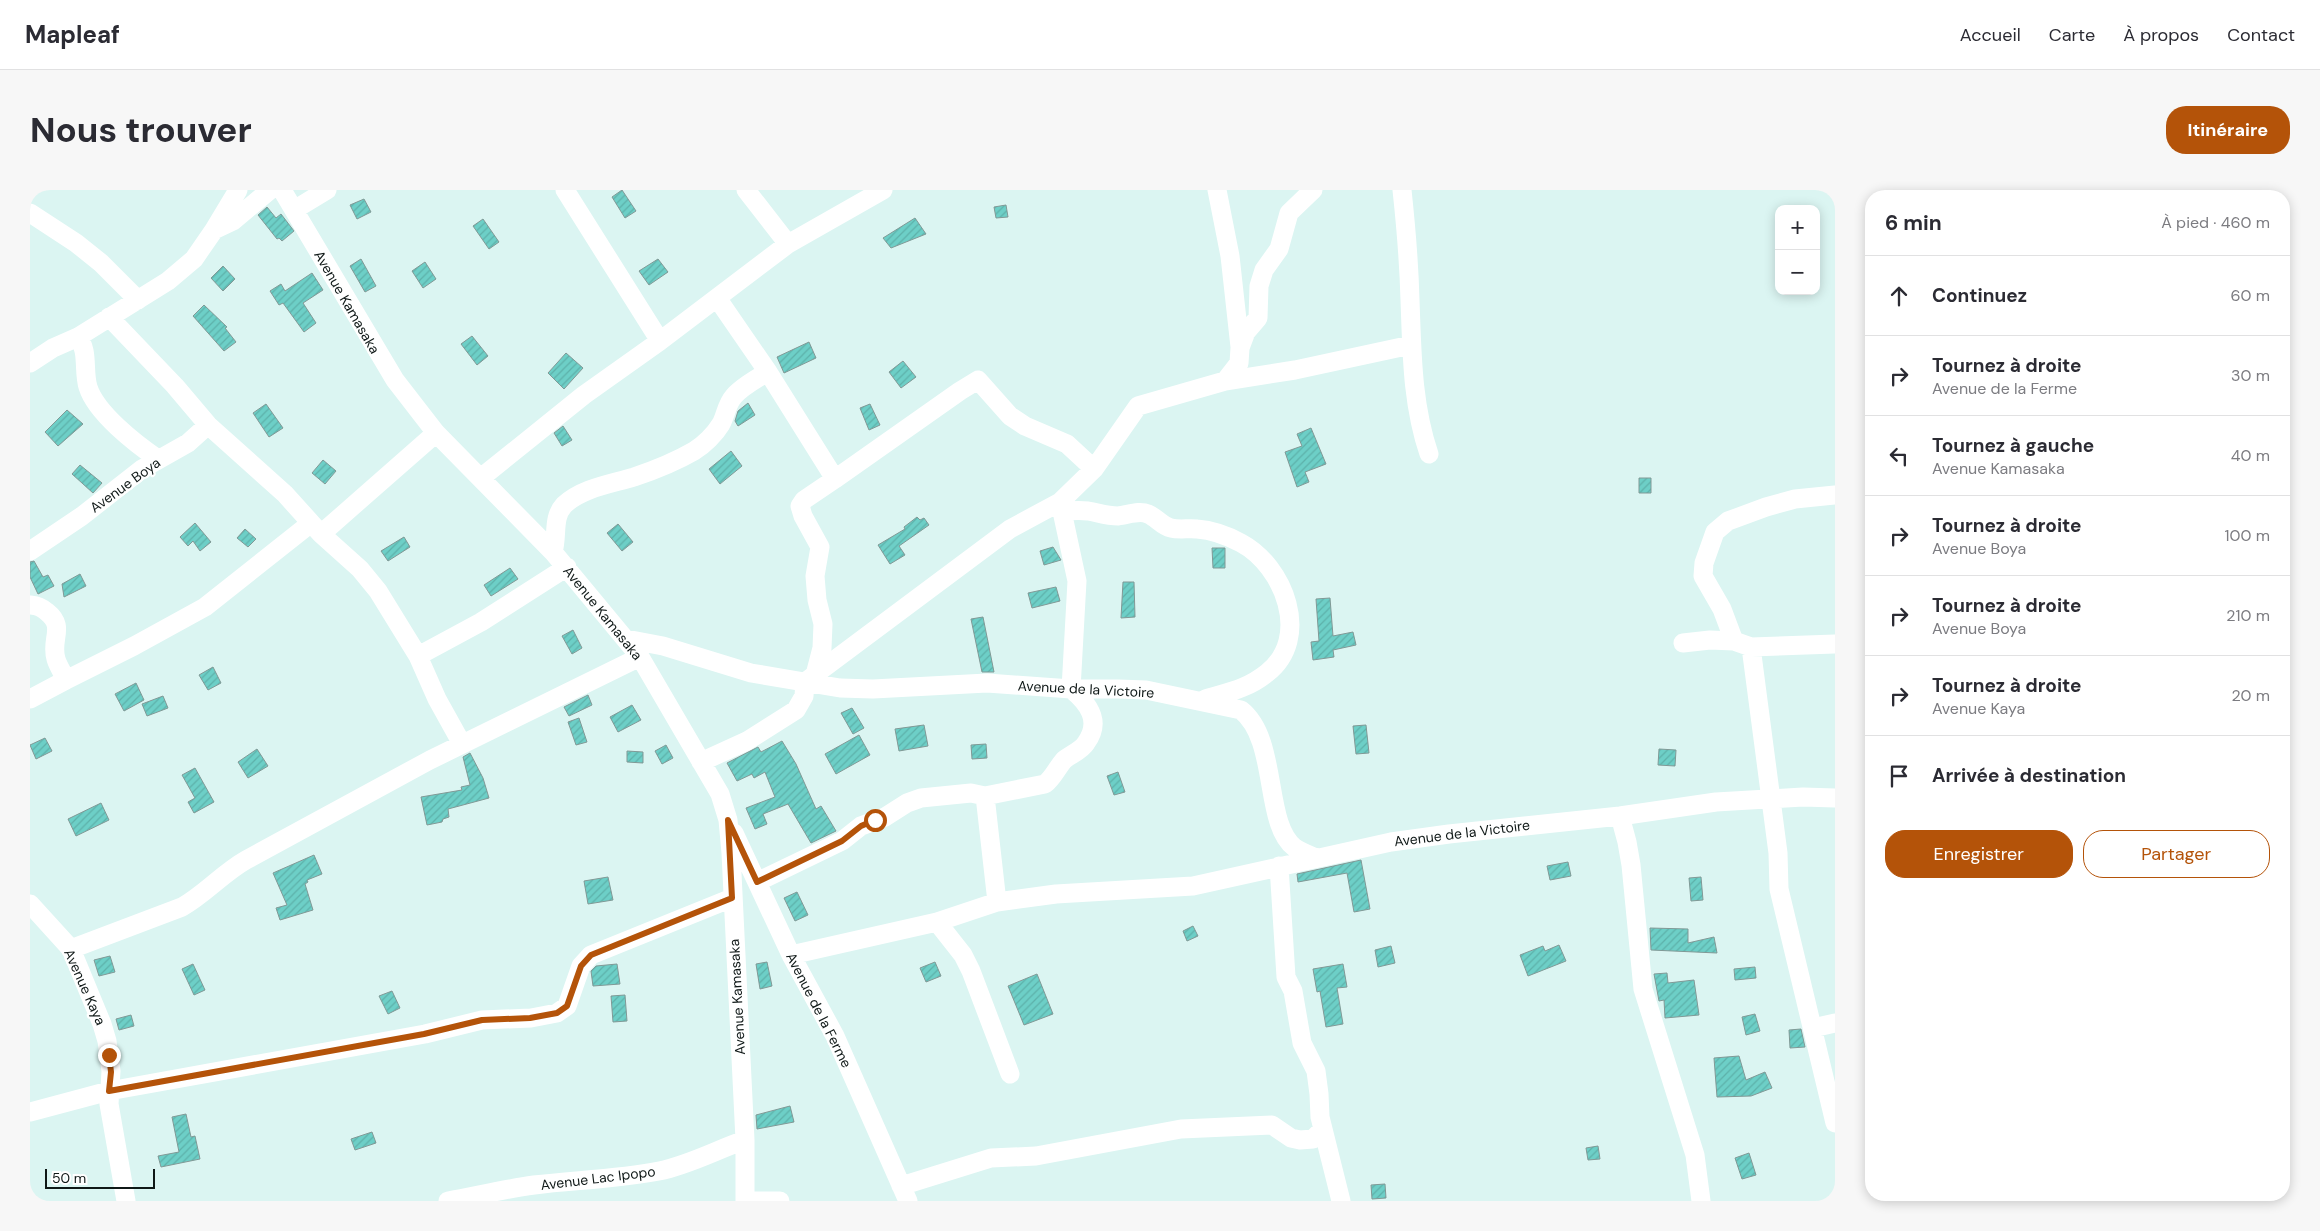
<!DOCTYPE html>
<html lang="fr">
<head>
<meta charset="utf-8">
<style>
	body { margin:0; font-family:"DM Sans",sans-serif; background:#f7f7f7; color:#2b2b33 }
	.controls { position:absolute; right:15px; top:15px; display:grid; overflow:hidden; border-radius:10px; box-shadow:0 2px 12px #0003 }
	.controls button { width:45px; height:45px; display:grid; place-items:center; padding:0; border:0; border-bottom:1px solid #e1e1e2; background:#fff; color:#2b2b33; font:25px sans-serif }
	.scale { position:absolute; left:15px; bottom:12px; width:110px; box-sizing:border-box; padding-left:5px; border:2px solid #0f1817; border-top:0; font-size:14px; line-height:18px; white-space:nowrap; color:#0f1817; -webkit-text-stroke:4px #fff; paint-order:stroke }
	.stop { position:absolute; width:15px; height:15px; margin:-11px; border:4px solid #b45309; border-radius:50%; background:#fff }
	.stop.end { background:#b45309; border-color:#fff; box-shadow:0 1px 5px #0008 }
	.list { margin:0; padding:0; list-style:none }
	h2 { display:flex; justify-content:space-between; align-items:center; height:65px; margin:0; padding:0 20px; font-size:21px }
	h2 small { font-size:16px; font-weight:400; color:#7c7c81 }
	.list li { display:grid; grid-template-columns:32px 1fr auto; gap:15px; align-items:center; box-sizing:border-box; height:80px; padding:0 20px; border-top:1px solid #e1e1e2 }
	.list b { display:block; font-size:19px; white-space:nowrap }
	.list p { margin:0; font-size:16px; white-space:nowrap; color:#7c7c81 }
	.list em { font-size:16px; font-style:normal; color:#7c7c81 }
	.actions { display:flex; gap:10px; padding:15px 20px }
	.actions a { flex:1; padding:11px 0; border:1px solid #b45309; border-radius:20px; text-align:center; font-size:18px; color:#b45309 }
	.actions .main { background:#b45309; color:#fff }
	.icon { flex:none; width:28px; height:28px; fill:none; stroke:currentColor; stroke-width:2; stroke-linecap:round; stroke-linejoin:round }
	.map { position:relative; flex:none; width:1805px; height:1011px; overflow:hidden; border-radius:20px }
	header { display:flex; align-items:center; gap:30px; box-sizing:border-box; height:70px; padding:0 25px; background:#fff; border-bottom:1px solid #e1e1e2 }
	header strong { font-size:24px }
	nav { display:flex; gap:28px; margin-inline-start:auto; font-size:18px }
	.intro { display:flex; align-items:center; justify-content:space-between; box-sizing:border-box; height:120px; padding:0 30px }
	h1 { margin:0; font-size:35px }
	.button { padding:12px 22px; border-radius:20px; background:#b45309; color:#fff; font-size:18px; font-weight:700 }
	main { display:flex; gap:30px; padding:0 30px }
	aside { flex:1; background:#fff; border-radius:20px; box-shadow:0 2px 12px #0003 }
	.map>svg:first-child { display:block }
</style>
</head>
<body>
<header>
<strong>Mapleaf</strong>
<nav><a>Accueil</a><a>Carte</a><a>À propos</a><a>Contact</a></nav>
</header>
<div class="intro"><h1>Nous trouver</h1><a class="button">Itinéraire</a></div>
<main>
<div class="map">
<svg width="1805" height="1011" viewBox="0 0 1805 1011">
	<defs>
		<pattern id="building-hatch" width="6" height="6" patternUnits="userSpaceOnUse" patternTransform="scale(1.25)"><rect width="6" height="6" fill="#6dcfc7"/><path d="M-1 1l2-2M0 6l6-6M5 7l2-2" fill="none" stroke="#5db1aa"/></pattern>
	</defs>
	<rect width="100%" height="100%" fill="#dbf5f2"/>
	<path fill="url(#building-hatch)" stroke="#819996" d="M592,0L606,21L595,28L582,7Z
		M334,9L341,22L327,29L320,15Z
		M976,15L978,27L966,28L964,17Z
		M237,17L246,28L251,24L264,41L252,51L249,48L247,49L228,25Z
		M885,28L896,44L861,58L853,48Z
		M453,29L469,52L459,59L443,36Z
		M331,69L346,96L335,102L320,76Z
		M628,69L638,82L619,95L609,81Z
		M395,72L406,89L393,98L382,81Z
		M193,76L205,89L193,101L181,88Z
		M282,83L293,100L273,113L286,133L274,142L253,113L249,115L240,101L251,94L255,101Z
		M174,115L197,137L195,138L206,152L194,161L163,126Z
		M442,146L458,166L447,175L431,154Z
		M779,152L786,168L754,183L747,167Z
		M536,163L553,178L534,199L518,183Z
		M873,171L886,187L871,198L859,182Z
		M718,213L725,225L708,236L705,231L708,221Z
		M236,214L253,238L239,247L223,223Z
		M840,214L850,235L839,240L830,218Z
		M37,220L53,234L28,256L15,242Z
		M533,236L542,250L532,256L524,243Z
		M1281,238L1296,274L1275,282L1279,292L1267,297L1255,262L1272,256L1267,244Z
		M701,261L712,276L690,294L679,279Z
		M293,270L306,281L295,294L282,283Z
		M50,275L72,293L63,303L42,284Z
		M1609,288H1621V303H1609Z
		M887,327L890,330L894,328L899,335L869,356L875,365L860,374L848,355L875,339L874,337Z
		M165,333L181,352L170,361L163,351L158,356L150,347Z
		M588,334L603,352L592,361L577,343Z
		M215,339L226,349L218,357L207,348Z
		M374,347L380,357L358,371L351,361Z
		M1023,357L1031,370L1014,375L1010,361Z
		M1182,358H1195V378H1183Z
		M4,371L13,387L18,385L24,396L8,404L0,387V372Z
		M480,378L488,389L461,406L454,395Z
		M50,384L56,396L34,407L32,394Z
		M1093,392H1104L1105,427L1091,428Z
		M1026,397L1030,411L1002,418L998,403Z
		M1300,408L1303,446L1323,442L1326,455L1303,460L1304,467L1283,470L1281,452L1289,451L1286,409Z
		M953,427L964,482H952L941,429Z
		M543,440L552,458L542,464L532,446Z
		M183,477L191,493L178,500L169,485Z
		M106,493L114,510L94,521L85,504Z
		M558,505L562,515L539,526L534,517Z
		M133,506L138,518L117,526L112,514Z
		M602,515L611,530L588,542L580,527Z
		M822,518L834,538L823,544L811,523Z
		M549,528L557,552L546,555L538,532Z
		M894,535L898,556L869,561L865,539Z
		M1336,535L1339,563L1326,564L1323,536Z
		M829,545L840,565L806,584L795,564Z
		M15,548L22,561L6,569L0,555Z
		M752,551L766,574L786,619L791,616L806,641L781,653L758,614L733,624L737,634L725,639L716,618L745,607L735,582L724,588L722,584L707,591L697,573L728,557L731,562Z
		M956,554L957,568L942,569L941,555Z
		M636,555L643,568L632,574L625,561Z
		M227,559L238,576L218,588L208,572Z
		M1629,559L1646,560L1645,576L1628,575Z
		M597,561L613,562V573L597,572Z
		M440,563L453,588L459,608L418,619L419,627L413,629L412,632L397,635L391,607L432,600L431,597L440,595L433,567Z
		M165,578L184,612L164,623L158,612L165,608L152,585Z
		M1088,582L1095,602L1084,605L1077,586Z
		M71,613L79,630L46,646L38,629Z
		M284,665L292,684L277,690L278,692L275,694L283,720L250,730L246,718L257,715L243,683Z
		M1331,670L1340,719L1324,722L1317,683L1268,692L1267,684Z
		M1538,672L1541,686L1520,690L1517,676Z
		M578,687L583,710L558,714L554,691Z
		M1671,687L1673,710L1661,711L1659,688Z
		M767,702L778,725L765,731L754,708Z
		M1163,736L1168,746L1157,751L1153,741Z
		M1620,738L1658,739V753L1684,747L1687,763L1621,760Z
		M1529,755L1536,771L1498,786L1490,765L1513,756L1515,761Z
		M1361,756L1365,773L1348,777L1345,760Z
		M80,766L85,782L69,786L64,770Z
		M737,772L742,796L730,799L726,774Z
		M905,772L911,786L896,792L890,778Z
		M163,774L175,800L164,805L152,779Z
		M587,774L590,794L563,796L561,781L566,776Z
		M1313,774L1317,797L1307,798L1313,834L1296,837L1290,801L1287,802L1283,779Z
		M1725,777L1726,788L1705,790L1704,779Z
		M1637,783L1638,793L1664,790L1669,825L1635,828L1634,810L1629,811L1624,784Z
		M1007,784L1023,824L994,835L978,796Z
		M362,801L370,818L358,824L349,806Z
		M595,805L597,831L583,832L581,806Z
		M1725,824L1730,841L1716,845L1712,827Z
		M101,825L104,836L89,840L86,829Z
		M1771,839L1775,857L1760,858L1759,840Z
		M1709,866L1716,890L1735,882L1742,898L1721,906L1687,907L1684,868Z
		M760,916L764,932L727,939L726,925Z
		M156,924L161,947L165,946L170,969L131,977L128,966L149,962L142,927Z
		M342,942L346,953L325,960L321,949Z
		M1568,956L1570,969L1558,970L1556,958Z
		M1719,963L1726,985L1712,989L1705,968Z
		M1355,994L1356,1008L1342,1009L1341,995Z"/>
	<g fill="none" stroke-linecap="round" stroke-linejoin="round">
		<path stroke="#fff" stroke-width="19" d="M252,0L365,190L406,243L523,362L610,467L690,604L698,630L701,663L715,950V1011
			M535,0L630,151
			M716,0L758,54
			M1187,0L1200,66L1210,157
			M1372,0C1376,37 1379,73 1380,110C1382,163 1382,214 1399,264
			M264,20L297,0
			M0,23L46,53L71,73L108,110
			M184,40L208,0
			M687,108L738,182L805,289L930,201L948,190L980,226L995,236L1037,254L1064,279
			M79,127L145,196L178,235L255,304L291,344L330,379L348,401L388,466L407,509L432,554
			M48,147C59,161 53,181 58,197C66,223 106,254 128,269
			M0,173L23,158L48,147L138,91L164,69L184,40L203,31L240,0
			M1195,191L1209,173L1210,158L1216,142L1228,128L1229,96L1234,80L1249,59L1259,23L1283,0
			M452,287L554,205L630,151L758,54L853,0
			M1032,321C1040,321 1049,320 1058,321C1069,323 1077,326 1088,326C1098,325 1109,320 1118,324C1126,327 1132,336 1141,338C1149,340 1159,338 1167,339C1181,340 1198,346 1211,353C1254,376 1282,448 1237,483C1217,499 1199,502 1175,509
			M291,344L406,243
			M0,361L52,326L112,279L158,253L178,235
			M523,362C528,346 522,328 534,315C552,298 581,294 604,287C625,280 645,272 664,261C674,255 685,244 691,234C696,225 696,215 704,206C713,196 726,189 738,182
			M0,415C8,416 11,417 17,422C36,437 20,449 26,469C28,476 33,483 36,490L104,456L175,417L281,333
			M596,449L633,456L721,483L810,498L843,499L957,493L1041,499H1088L1116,500L1211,520C1249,550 1233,634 1265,658C1271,662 1279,665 1286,668
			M1704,451L1692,419L1673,386L1674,373L1685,342L1698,331L1736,317L1765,309L1805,305
			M1653,453L1680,450L1704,451L1721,457L1805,454
			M1721,457L1748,663L1749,699L1805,933
			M388,466L451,432L537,377
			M785,485L792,458L793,434L787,410L785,386L790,357L773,326L770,316L774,310L805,289
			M0,509L36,490
			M671,572L717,551L766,520L774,506L775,492L980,339L1030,312L1064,279L1108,216L1195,191L1265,180L1381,155
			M955,606L967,712
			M1590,626L1597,652L1601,675L1613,799L1665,965L1671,1011
			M704,643L761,765L805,846L878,1011
			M1249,676L1256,787L1263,801L1272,853L1286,881L1289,904L1290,927L1311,1011
			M727,692L812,651L831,636L855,627L877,613L891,608L941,603L955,606L1015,594C1023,588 1027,578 1034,570C1041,564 1051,561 1056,553C1072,531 1058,513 1041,499L1047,391L1030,312
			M0,714L41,759L72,834L77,851L81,881L79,914L96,1011
			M907,732L933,765L941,781L980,884
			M41,759L152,717C175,704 193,683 216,670L400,570L610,467
			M761,765L907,732L967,712L1026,704L1163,696L1361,652L1419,644L1590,626L1686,612L1773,607L1805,608
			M1783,838L1805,833
			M0,922L79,901L395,844L452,830L501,828L527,823L537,816L551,776L561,765L702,708
			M871,996L961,968L1006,966L1151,939L1242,935L1261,948L1270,950L1283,949L1293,939
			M418,1011C446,1006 475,999 504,995C546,990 588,989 629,981C659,975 686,960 715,950
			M715,1011H750"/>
	</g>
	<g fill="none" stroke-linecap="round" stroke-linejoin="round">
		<path stroke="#b45309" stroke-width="6" d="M79,865L81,882L79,901L394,844L452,830L500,828L527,823L537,816L551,776L561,765L702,708L698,630L727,692L812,651L831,636L845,630"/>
	</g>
	<g text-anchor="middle" stroke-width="4.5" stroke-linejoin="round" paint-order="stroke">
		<g font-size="14" fill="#0f1817" stroke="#fff">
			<text transform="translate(317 112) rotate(60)" y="5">Avenue Kamasaka</text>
			<text transform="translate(95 295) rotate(-36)" y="5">Avenue Boya</text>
			<text transform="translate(573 423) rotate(51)" y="5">Avenue Kamasaka</text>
			<text transform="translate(1056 499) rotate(3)" y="5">Avenue de la Victoire</text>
			<text transform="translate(1432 643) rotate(-7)" y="5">Avenue de la Victoire</text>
			<text transform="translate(55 797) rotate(66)" y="5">Avenue Kaya</text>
			<text transform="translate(707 807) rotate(-93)" y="5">Avenue Kamasaka</text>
			<text transform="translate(789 820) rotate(63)" y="5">Avenue de la Ferme</text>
			<text transform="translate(568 988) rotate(-7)" y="5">Avenue Lac Ipopo</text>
		</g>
	</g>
</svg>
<div class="controls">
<button>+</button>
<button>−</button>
</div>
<div class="scale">50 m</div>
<div class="stop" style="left:845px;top:630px"></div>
<div class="stop end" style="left:79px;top:865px"></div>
</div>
<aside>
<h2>6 min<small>À pied · 460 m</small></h2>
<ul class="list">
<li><svg class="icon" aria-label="ahead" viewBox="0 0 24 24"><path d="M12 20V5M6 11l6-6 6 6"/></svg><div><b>Continuez</b></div><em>60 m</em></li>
<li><svg class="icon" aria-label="right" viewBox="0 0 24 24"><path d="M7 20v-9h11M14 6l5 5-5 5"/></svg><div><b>Tournez à droite</b><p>Avenue de la Ferme</p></div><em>30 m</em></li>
<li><svg class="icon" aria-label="left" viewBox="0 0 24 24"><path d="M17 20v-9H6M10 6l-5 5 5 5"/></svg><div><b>Tournez à gauche</b><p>Avenue Kamasaka</p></div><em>40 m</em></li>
<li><svg class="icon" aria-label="right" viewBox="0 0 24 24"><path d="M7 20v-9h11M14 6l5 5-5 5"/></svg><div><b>Tournez à droite</b><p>Avenue Boya</p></div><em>100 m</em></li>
<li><svg class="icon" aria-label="right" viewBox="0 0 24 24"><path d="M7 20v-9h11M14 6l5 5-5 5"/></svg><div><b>Tournez à droite</b><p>Avenue Boya</p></div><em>210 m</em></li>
<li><svg class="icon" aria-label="right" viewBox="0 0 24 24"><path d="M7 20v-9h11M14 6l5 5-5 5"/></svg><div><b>Tournez à droite</b><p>Avenue Kaya</p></div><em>20 m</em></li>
<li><svg class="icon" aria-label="arrive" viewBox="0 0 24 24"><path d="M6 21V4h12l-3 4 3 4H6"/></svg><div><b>Arrivée à destination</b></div></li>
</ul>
<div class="actions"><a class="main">Enregistrer</a><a>Partager</a></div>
</aside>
</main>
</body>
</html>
